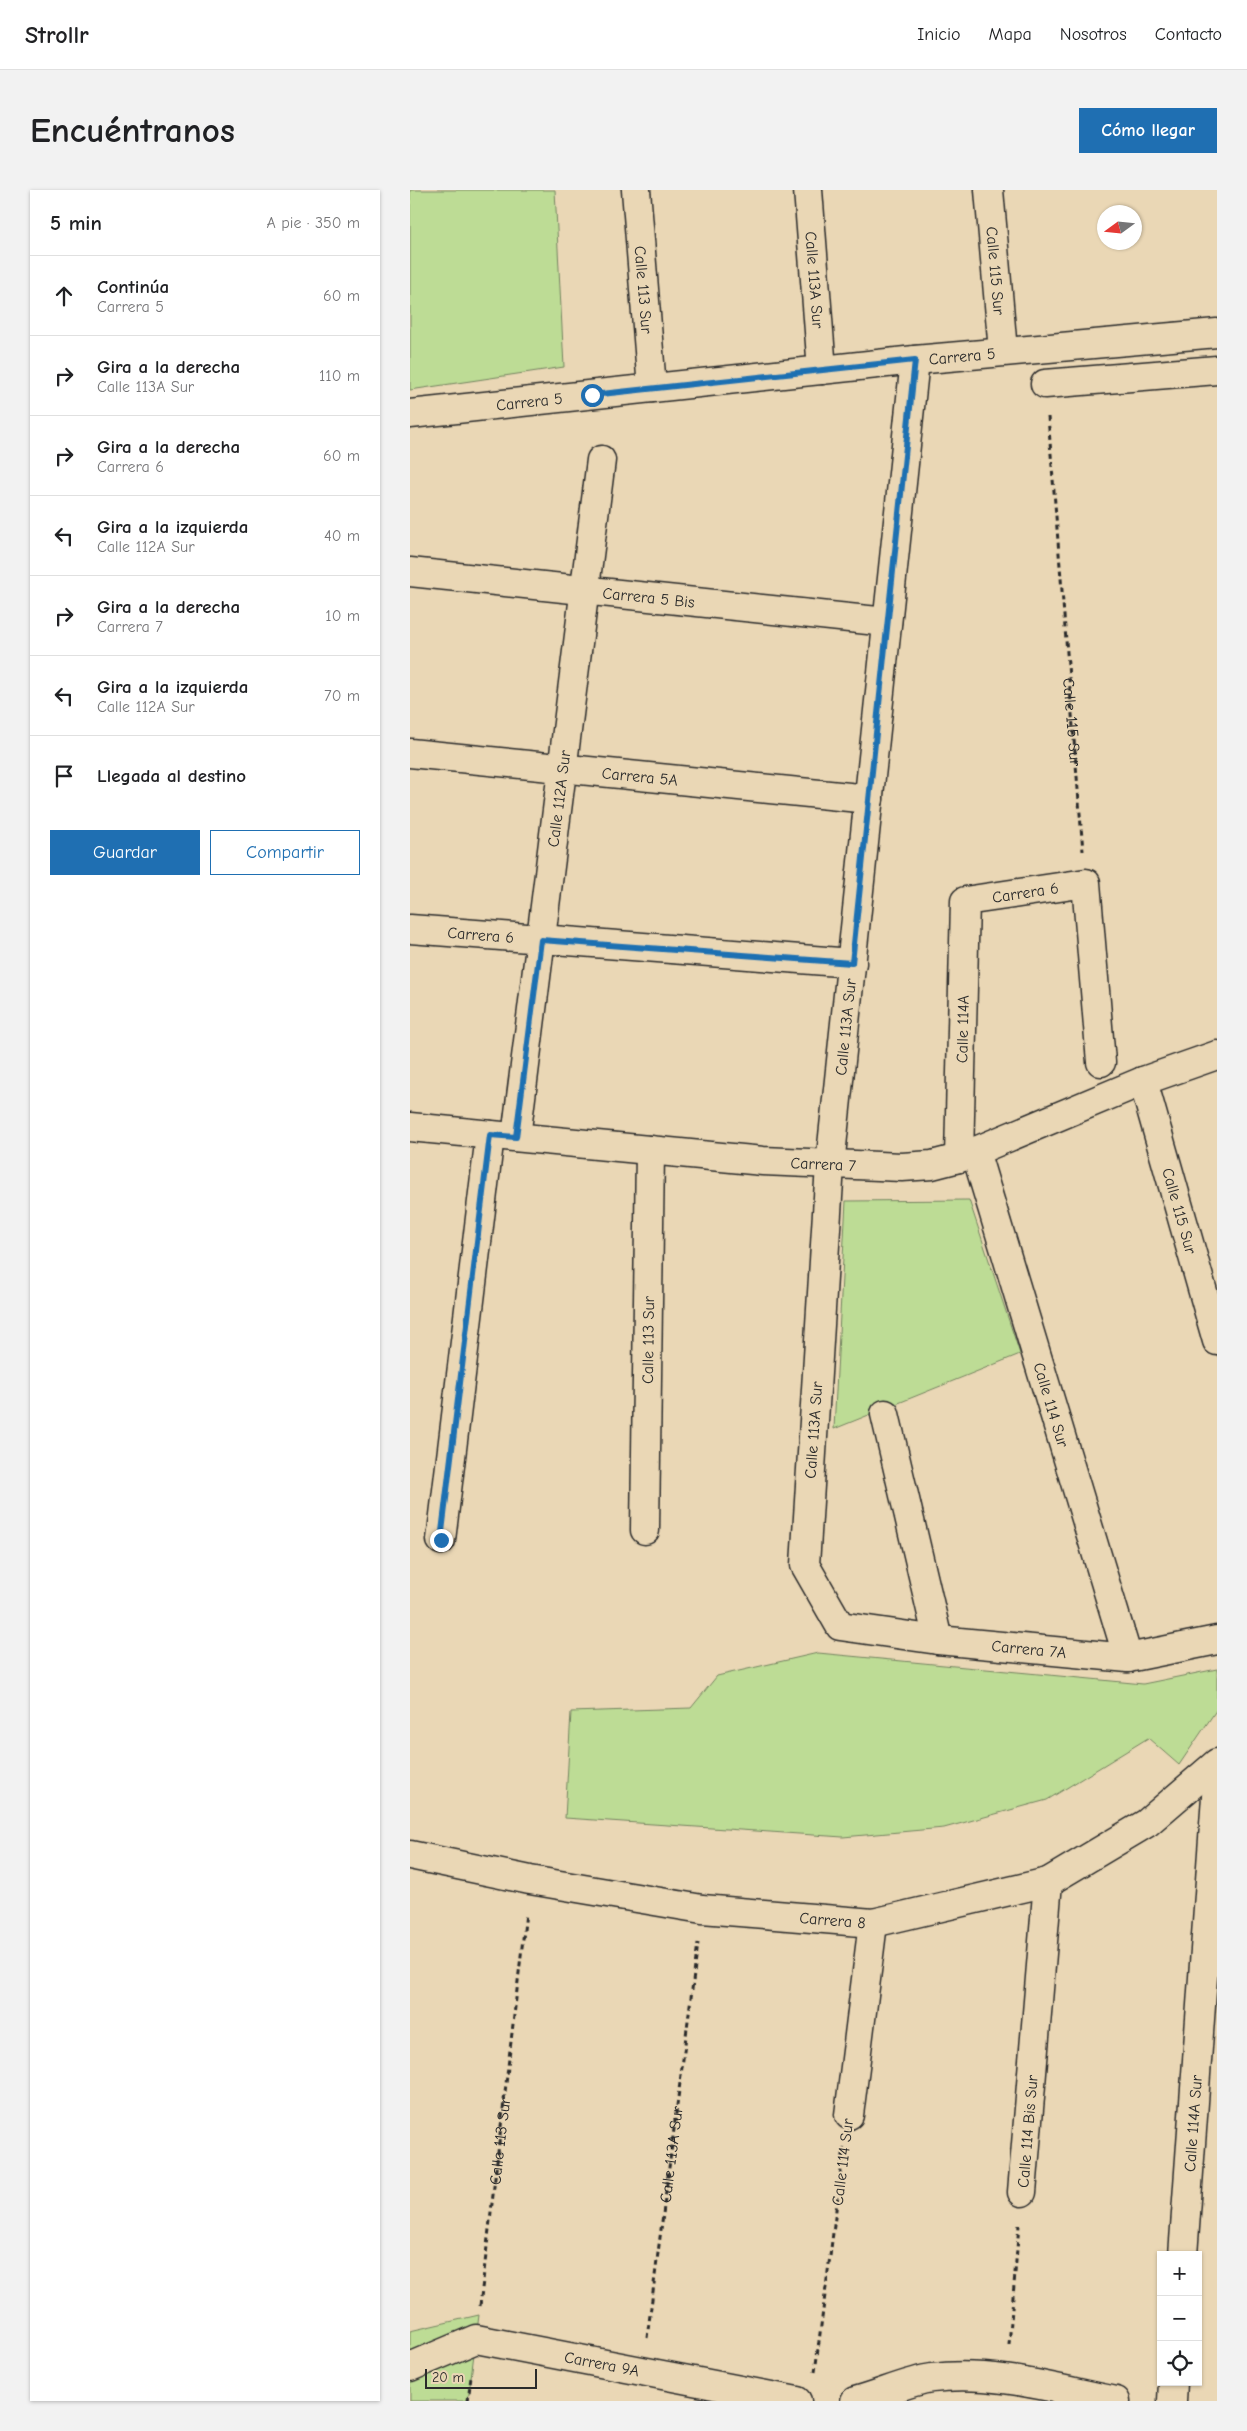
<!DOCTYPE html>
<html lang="es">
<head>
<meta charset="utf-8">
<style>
	body { margin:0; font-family:"Comic Neue",sans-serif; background:#f2f2f2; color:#202124 }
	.controls { position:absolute; right:15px; bottom:15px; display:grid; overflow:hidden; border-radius:0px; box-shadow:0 1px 4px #0004 }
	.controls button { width:45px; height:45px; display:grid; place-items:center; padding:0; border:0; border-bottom:1px solid #e0e0e0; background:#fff; color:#202124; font:25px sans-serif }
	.compass { position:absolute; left:687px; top:15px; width:45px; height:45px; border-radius:50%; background:#fff; box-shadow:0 1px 4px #0004; rotate:255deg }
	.scale { position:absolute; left:15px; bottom:12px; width:112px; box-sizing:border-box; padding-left:5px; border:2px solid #2b2b2b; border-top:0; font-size:14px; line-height:18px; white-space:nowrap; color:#2b2b2b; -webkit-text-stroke:4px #ead7b5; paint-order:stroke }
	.stop { position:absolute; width:15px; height:15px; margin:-11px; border:4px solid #1f6fb2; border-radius:50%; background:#fff }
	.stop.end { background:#1f6fb2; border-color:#fff; box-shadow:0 1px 5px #0008 }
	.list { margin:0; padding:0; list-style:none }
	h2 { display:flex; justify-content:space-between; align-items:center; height:65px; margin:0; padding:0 20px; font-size:21px }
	h2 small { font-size:16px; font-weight:400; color:#757577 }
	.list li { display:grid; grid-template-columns:32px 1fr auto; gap:15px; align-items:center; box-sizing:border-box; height:80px; padding:0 20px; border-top:1px solid #e0e0e0 }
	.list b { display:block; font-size:19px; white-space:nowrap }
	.list p { margin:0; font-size:16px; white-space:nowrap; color:#757577 }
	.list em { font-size:16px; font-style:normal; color:#757577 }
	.actions { display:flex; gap:10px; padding:15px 20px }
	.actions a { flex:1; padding:11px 0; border:1px solid #1f6fb2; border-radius:0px; text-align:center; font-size:18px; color:#1f6fb2 }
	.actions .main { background:#1f6fb2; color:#fff }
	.icon { flex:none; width:28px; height:28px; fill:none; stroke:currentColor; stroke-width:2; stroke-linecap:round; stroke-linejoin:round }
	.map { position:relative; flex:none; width:807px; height:2211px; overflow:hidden; border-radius:0px }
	header { display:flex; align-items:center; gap:30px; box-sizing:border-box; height:70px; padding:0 25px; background:#fff; border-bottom:1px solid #e0e0e0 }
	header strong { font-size:24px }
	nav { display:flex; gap:28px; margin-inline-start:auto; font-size:18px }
	.intro { display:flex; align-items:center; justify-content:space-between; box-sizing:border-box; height:120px; padding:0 30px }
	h1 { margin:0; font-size:35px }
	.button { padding:12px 22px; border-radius:0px; background:#1f6fb2; color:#fff; font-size:18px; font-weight:700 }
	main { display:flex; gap:30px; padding:0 30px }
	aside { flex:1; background:#fff; border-radius:0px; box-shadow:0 1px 4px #0004 }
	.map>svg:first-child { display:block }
</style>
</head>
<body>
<header>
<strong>Strollr</strong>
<nav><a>Inicio</a><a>Mapa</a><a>Nosotros</a><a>Contacto</a></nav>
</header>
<div class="intro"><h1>Encuéntranos</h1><a class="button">Cómo llegar</a></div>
<main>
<aside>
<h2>5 min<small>A pie · 350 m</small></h2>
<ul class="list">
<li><svg class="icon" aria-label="ahead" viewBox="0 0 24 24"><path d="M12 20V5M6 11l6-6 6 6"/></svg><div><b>Continúa</b><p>Carrera 5</p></div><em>60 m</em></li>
<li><svg class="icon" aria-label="right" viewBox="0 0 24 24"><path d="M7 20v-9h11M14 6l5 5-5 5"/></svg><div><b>Gira a la derecha</b><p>Calle 113A Sur</p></div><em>110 m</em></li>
<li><svg class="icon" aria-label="right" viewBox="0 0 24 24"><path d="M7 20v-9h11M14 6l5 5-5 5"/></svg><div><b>Gira a la derecha</b><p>Carrera 6</p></div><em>60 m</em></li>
<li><svg class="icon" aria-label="left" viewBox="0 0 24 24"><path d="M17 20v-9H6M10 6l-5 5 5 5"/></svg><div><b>Gira a la izquierda</b><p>Calle 112A Sur</p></div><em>40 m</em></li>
<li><svg class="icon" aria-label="right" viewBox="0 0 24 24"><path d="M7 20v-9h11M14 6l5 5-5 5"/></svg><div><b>Gira a la derecha</b><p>Carrera 7</p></div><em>10 m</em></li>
<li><svg class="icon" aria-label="left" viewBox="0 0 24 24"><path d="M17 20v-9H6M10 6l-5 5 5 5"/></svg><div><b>Gira a la izquierda</b><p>Calle 112A Sur</p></div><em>70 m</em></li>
<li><svg class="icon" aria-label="arrive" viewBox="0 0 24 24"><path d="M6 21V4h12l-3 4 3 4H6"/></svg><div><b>Llegada al destino</b></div></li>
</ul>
<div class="actions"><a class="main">Guardar</a><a>Compartir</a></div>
</aside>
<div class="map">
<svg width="807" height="2211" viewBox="0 0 807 2211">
	<rect width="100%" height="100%" fill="#ead7b5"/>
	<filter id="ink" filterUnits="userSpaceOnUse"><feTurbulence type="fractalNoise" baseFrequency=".02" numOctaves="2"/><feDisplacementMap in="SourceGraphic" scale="10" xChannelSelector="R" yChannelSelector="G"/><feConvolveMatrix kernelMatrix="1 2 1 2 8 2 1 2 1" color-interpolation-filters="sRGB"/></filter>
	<g filter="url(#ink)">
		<path fill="#bddc95" stroke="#748460" d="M0,0H145L154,177L0,200Z
			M559,1010L610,1164L424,1239L436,1011Z
			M408,1463L733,1494L807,1479V1519L769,1575L738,1548L637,1610L534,1638L433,1647L155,1628L161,1522L281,1518L307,1486Z
			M69,2125L58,2211H0V2141Z"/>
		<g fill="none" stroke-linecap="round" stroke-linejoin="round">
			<g stroke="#2b2b2b" stroke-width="31">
				<g id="minor">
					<path id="s4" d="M226,0L242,198"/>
					<path id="s5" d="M398,0L412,180"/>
					<path id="s6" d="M579,0L593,161"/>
					<path id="s7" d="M505,170L420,975L395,1375L430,1436L528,1450L718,1468L807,1450"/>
					<path d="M635,194L807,180"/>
					<path id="s8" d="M0,224L505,170L807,143"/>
					<path id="s9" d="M0,382L477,432"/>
					<path id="s10" d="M0,563L459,609"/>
					<path id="s11" d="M0,739L442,773"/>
					<path id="s12" d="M733,891L807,1151"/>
					<path id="s13" d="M0,937L353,971L492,977L522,975L549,968L733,891L807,865"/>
					<path id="s14" d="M106,947L191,270"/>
					<path id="s15" d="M565,961L718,1468"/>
					<path id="s16" d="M549,968L555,711L676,693L691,872"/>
					<path d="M475,1224L528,1450"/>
					<path id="s17" d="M235,1340L240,960"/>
					<path d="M31,1350L80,945"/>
					<path id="s18" d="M0,1665L120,1690L292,1719L463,1733L638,1692L737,1633L807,1573"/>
					<path d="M439,1925L463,1733"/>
					<path id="s19" d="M612,2002L638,1692"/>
					<path id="s20" d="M773,2065L807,1593"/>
					<path id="s21" d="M0,2177L66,2149L387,2211"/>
					<path d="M445,2211C469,2205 499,2191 522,2188C583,2180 646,2199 706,2211"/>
					<path d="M762,2211L763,2192"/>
				</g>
			</g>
			<g stroke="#2b2b2b" stroke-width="3" stroke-dasharray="5 4" stroke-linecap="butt">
				<path id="s1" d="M638,227L673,661"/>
				<path id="s2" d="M70,2116L116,1723"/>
				<path id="s3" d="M237,2148L288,1753"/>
				<path d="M599,2155L609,2035"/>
				<path d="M405,2182L434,1958"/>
				<path d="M58,2211L61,2187"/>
			</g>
			<use href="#minor" stroke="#ead7b5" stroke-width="28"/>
		</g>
	</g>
	<g fill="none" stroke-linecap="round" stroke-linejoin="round" filter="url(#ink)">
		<path stroke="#1f6fb2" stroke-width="6" d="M31,1350L80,945L106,947L131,750L442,773L505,170L182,205"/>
	</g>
	<g text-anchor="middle" stroke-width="4" stroke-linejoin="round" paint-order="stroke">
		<g font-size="16" fill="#2b2b2b" stroke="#ead7b5">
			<text dy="6" stroke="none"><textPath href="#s6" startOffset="81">Calle 115 Sur</textPath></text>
			<text dy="6" stroke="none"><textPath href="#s5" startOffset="90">Calle 113A Sur</textPath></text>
			<text dy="6" stroke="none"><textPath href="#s4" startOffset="100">Calle 113 Sur</textPath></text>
			<text dy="6" stroke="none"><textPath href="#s8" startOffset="555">Carrera 5</textPath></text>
			<text dy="6" stroke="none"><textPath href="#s8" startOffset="120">Carrera 5</textPath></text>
			<text dy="6" stroke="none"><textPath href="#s9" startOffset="240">Carrera 5 Bis</textPath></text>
			<text dy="6" stroke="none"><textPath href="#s1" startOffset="306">Calle 115 Sur</textPath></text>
			<text dy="6" stroke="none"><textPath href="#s10" startOffset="231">Carrera 5A</textPath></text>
			<text dy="6" stroke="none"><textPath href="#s14" startOffset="341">Calle 112A Sur</textPath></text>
			<text dy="6" stroke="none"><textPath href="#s16" startOffset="318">Carrera 6</textPath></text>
			<text dy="6" stroke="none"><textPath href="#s11" startOffset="71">Carrera 6</textPath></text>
			<text transform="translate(435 837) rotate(-84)" y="6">Calle 113A Sur</text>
			<text dy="6" stroke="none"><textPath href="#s16" startOffset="129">Calle 114A</textPath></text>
			<text dy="6" stroke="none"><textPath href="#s13" startOffset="415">Carrera 7</textPath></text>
			<text dy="6" stroke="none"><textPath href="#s12" startOffset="135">Calle 115 Sur</textPath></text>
			<text dy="6" stroke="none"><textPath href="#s17" startOffset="190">Calle 113 Sur</textPath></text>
			<text dy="6" stroke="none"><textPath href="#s15" startOffset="265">Calle 114 Sur</textPath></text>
			<text transform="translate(403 1240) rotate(-86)" y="6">Calle 113A Sur</text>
			<text dy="6" stroke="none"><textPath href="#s7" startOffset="1471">Carrera 7A</textPath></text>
			<text dy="6" stroke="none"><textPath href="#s18" startOffset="428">Carrera 8</textPath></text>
			<text dy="6" stroke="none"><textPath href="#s20" startOffset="132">Calle 114A Sur</textPath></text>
			<text dy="6" stroke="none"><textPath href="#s19" startOffset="61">Calle 114 Bis Sur</textPath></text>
			<text dy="6" stroke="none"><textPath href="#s2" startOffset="166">Calle 113 Sur</textPath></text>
			<text dy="6" stroke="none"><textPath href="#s3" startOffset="185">Calle 113A Sur</textPath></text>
			<text transform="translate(432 1972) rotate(-83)" y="6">Calle 114 Sur</text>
			<text dy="6" stroke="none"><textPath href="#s21" startOffset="200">Carrera 9A</textPath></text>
		</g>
	</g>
</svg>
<div class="controls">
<button>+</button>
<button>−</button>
<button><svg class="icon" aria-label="locate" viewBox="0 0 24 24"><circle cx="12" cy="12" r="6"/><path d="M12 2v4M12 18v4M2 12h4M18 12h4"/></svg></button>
</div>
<svg class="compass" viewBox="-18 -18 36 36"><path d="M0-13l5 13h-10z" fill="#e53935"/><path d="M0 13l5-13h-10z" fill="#757577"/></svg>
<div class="scale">20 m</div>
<div class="stop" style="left:182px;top:205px"></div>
<div class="stop end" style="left:31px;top:1350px"></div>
</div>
</main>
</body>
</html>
